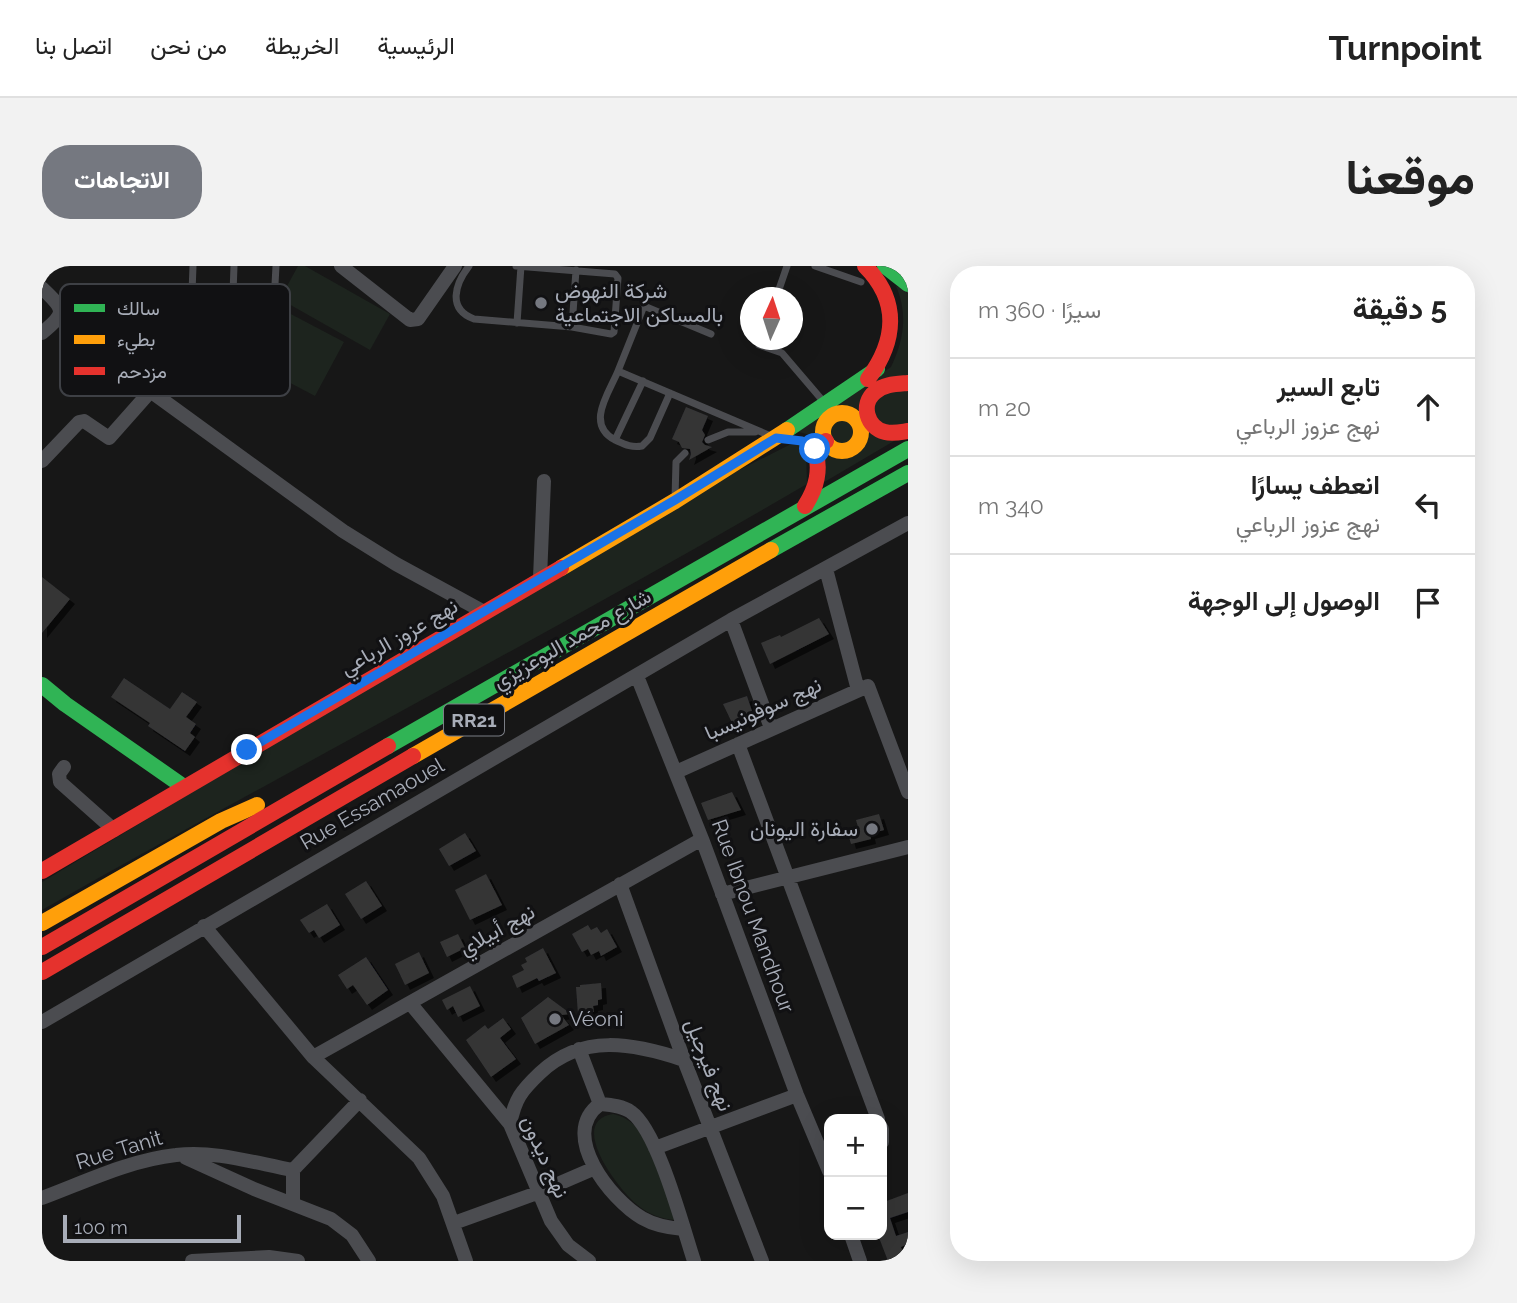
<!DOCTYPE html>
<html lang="ar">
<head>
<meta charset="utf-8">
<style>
	body { margin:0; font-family:Raleway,Vazirmatn,sans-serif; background:#f2f2f2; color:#222; direction:rtl }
	.controls { position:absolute; right:21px; bottom:21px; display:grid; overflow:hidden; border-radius:14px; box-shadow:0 7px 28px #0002 }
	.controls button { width:63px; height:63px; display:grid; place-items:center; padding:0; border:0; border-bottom:2px solid #e0e0e0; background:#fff; color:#222; font:35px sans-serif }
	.compass { position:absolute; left:698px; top:21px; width:63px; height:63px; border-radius:50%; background:#fff; box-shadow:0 7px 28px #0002; rotate:3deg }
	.scale { position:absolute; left:21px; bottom:18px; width:178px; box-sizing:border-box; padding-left:7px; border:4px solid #a8adb8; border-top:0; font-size:19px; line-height:24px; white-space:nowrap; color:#a8adb8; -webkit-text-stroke:5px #111113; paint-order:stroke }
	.stop { position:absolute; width:21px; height:21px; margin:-16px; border:5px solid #1a73e8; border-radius:50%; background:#fff }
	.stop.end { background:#1a73e8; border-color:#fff; box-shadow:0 2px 7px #0008 }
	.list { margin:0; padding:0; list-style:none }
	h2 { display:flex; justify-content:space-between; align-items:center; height:91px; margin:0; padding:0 28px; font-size:30px }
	h2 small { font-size:23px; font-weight:400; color:#767676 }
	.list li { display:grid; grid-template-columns:46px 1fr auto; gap:21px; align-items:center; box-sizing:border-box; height:98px; padding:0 28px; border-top:2px solid #e0e0e0 }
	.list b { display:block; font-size:26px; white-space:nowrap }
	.list p { margin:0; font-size:23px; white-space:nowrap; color:#767676 }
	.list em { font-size:23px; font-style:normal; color:#767676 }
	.icon { flex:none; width:38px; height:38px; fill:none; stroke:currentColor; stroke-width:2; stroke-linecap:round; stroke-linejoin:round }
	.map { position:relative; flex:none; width:866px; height:995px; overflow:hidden; direction:ltr; border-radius:28px }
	header { display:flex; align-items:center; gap:42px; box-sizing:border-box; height:98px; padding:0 35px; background:#fff; border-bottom:2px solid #e0e0e0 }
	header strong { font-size:33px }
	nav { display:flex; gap:38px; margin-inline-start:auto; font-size:24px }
	.intro { display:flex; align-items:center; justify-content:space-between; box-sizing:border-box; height:168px; padding:0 42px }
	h1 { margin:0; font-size:49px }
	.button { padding:18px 32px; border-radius:28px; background:#757880; color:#fff; font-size:24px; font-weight:700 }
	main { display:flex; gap:42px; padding:0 42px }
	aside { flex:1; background:#fff; border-radius:28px; box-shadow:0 7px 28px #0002 }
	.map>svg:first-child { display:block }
</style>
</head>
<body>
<header>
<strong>Turnpoint</strong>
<nav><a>الرئيسية</a><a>الخريطة</a><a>من نحن</a><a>اتصل بنا</a></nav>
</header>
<div class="intro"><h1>موقعنا</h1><a class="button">الاتجاهات</a></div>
<main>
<aside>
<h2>5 دقيقة<small>سيرًا · 360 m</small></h2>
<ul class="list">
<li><svg class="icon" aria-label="ahead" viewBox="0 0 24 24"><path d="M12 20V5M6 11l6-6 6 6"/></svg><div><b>تابع السير</b><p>نهج عزوز الرباعي</p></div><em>20 m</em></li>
<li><svg class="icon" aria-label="left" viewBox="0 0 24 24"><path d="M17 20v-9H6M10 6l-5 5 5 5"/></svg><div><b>انعطف يسارًا</b><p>نهج عزوز الرباعي</p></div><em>340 m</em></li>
<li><svg class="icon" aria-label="arrive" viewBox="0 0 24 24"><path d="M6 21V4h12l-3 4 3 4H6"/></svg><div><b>الوصول إلى الوجهة</b></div></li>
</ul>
</aside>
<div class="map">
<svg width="866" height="995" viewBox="0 0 866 995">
	<defs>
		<filter id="shadow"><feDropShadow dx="5" dy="5" stdDeviation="0" flood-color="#0009"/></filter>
	</defs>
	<rect width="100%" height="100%" fill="#171717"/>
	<path fill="#1d241e" d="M256,0H263L348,48L328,84L238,33Z
		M854,20L860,22L866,28V165L852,175L779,218L772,170L753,165L849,101C862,74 866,48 854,20Z
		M245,46L302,76L273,130L216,100Z
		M757,178L764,181L765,218C513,365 254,500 0,644V616L640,233L747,179Z
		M571,848C613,857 621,919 633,954C621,953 608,949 598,941C579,928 523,855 571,848Z"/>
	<path fill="#353536" filter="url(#shadow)" d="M644,141L666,150L660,164L663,169L660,176L663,179L670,181L647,194L649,188L648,183L640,182L637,176L630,173Z
		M0,311L28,333L0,367Z
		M777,352L787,368L728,398L719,377L738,369L739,371Z
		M82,412L128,443L140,426L155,436L144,451L154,458L148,467L153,471L143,485L106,460L108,457L69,431Z
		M705,430L712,451L691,459L681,438Z
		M690,526L699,544L666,554L659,537Z
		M837,548L842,564L828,568L829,573L809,578L805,564L816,561L814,554Z
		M423,567L434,585L407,600L397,583Z
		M444,608L460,639L428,654L413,624Z
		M324,615L340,640L319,653L303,628Z
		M285,638L298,659L277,672L272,664L267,667L258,654Z
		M546,659L549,664L555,661L559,667L565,663L575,681L559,690L557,685L549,689L546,683L540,686L530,668Z
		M416,668L423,682L405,691L398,676Z
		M501,682L514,707L497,715L495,712L475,722L470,710L482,704L479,699L485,696L483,692Z
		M377,686L387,707L363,719L353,698Z
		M324,691L346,724L325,739L311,719L305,723L296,709Z
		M559,717L560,733L556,734V739L551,740L552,746L536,748L534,721H538V719Z
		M428,720L438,740L416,751L411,740L405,744L400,734Z
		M506,731L529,748L519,749L527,759L493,778L479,752Z
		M461,752L469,763L458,772L474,793L449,811L424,774L443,759L446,763Z
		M866,927V946L848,952L854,970L866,966V978L859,981L864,995H846L836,969H840V934L842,936Z"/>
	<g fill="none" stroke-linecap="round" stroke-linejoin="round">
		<path stroke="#4b4c50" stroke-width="7" d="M151,0L149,53L231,55L234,0
			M427,0C413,18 405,43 432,53L530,61L569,68L572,66L576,12L573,8L474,0
			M773,0L819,16
			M734,32L745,0
			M190,54L192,0
			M475,57L479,0
			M530,61L534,4
			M719,74L717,79L740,87L781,135
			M576,105L602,40L669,68
			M628,127L608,172L600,180C589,182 582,178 573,174C543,158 567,127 576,105L731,171
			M573,174L601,115
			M666,174L686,166H713
			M633,232L634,196L643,187"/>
		<path stroke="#4b4c50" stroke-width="14" d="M299,0L368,54L376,53L413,0
			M0,22C23,44 25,46 0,67
			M0,195L37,156L42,155L67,172L106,128L111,127L301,265L354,298L442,346
			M784,303L816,424
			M498,312L502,215
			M689,354L729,462
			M595,410L660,573L755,829L787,905
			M696,478L836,853
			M22,501L17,508L18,516L72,564
			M634,506L826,420L866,526
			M578,618L642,794L720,995
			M680,628L866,581
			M162,660L271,791L377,892L401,930L424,995
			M368,737L468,858L509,955L526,979L547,995
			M0,756L689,354L866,257
			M537,783L558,838
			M271,791L660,573
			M468,858C473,833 479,825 498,807C540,767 591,777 642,794
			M840,863V876
			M613,882L755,829
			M144,892L212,923L289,953L310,969L327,995
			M0,932C43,916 88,894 134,889C172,884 213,897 251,904
			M251,937V904L318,834
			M412,957L495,927L553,902
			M641,963C627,962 612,959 600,952C569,934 516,868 558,838C569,839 581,840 589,846C616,865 641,962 652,995
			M809,969L818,995
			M150,995L227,991L256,995"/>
		<path stroke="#30b455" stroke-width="16" d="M843,0L866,18
			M745,164L835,103
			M729,284L866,207
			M0,419L23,438L142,521
			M346,480L866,183"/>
		<path stroke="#ff9f0a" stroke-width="16" d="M781 166a19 19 0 1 1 38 0a19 19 0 1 1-38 0Z
			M519,302L633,235L745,164
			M371,490L729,284
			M0,657L179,555L215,539"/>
		<path stroke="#e5322d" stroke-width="16" d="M823,0C858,35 854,75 826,113
			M866,117C855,118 842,118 833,126C818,138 825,162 843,166C851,168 859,166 866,165
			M763,240C775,221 779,204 773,182L784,175
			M0,605L519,302
			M0,681L346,480
			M0,706L371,490"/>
	</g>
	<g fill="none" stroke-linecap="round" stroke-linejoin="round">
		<path stroke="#1a73e8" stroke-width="9" d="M205,484L633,234L734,172L760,175L773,183"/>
	</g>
	<g fill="#757880" stroke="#111113" stroke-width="2.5">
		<circle cx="499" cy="37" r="7"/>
		<circle cx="830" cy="563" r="7"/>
		<circle cx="513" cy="753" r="7"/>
	</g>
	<g text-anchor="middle" stroke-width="6" stroke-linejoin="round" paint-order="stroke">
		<rect fill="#111113" stroke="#7b7e86" stroke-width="2" x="402" y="438.5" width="60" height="31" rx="5"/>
		<g font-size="19" font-weight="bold" fill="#a8adb8">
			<text x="432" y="461">RR21</text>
		</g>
		<g font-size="21" fill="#a8adb8" stroke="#111113" text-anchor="start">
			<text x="513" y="32">شركة النهوض<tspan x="513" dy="24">بالمساكن الاجتماعية</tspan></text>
			<text x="816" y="570" text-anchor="end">سفارة اليونان</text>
			<text x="527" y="760">Véoni</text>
		</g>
		<g font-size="21" fill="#a8adb8" stroke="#111113">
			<text transform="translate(357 371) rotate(-30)" y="7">نهج عزوز الرباعي</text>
			<text transform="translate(530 373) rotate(-30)" y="7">شارع محمد البوعزيزي</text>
			<text transform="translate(721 443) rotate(-24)" y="7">نهج سوفونيسبا</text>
			<text transform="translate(330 538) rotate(-30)" y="7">Rue Essamaouel</text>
			<text transform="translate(711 650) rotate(70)" y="7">Rue Ibnou Mandhour</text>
			<text transform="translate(455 664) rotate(-29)" y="7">نهج أبيلاي</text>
			<text transform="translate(667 799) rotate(69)" y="7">نهج فيرجيل</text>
			<text transform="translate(77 884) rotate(-17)" y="7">Rue Tanit</text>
			<text transform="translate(503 891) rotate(66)" y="7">نهج ديدون</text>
		</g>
	</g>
	<rect x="18" y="18" width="230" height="112" rx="10" fill="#111113" stroke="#3e4045" stroke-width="2"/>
	<rect x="32" y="38" width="31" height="8" fill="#30b455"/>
	<rect x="32" y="69" width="31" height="9" fill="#ff9f0a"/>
	<rect x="32" y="101" width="31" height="8" fill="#e5322d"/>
	<g font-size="19" fill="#a8adb8">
		<text x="75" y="49">سالك</text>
		<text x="75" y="80">بطيء</text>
		<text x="75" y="112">مزدحم</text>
	</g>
</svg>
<div class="controls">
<button>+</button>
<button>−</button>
</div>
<svg class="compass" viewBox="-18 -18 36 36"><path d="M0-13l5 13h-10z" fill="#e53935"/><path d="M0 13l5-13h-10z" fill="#767676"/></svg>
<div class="scale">100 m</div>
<div class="stop" style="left:773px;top:183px"></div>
<div class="stop end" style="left:205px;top:484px"></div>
</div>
</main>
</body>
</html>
